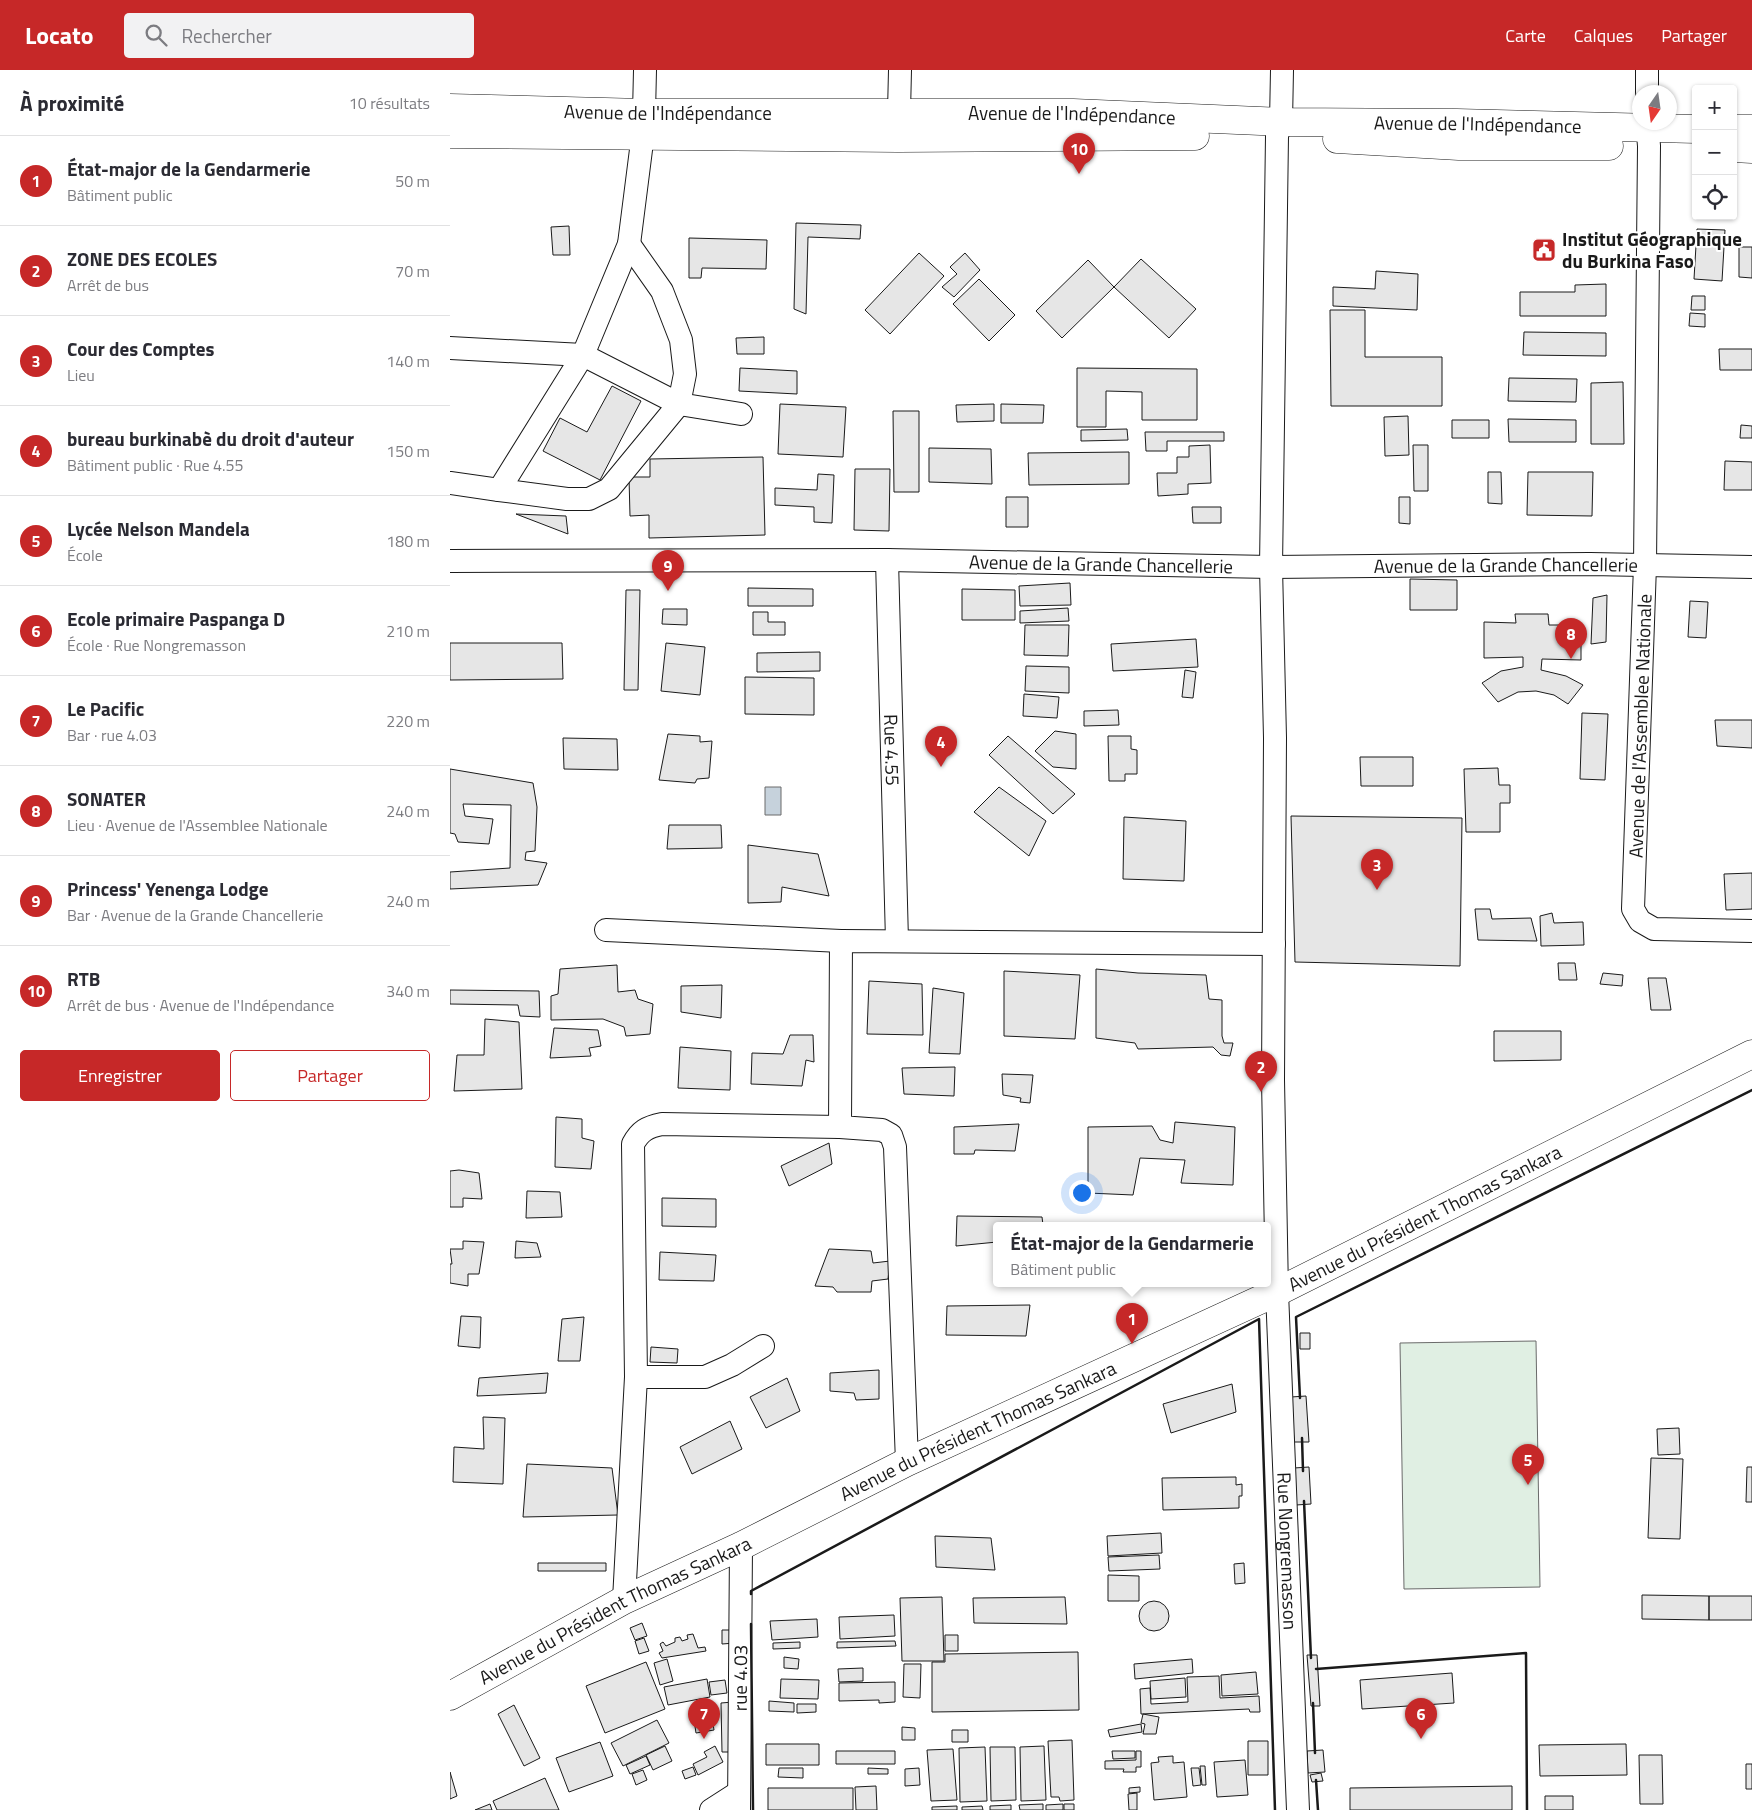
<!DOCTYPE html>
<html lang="fr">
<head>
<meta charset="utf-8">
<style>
	body { margin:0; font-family:"Titillium Web",sans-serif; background:#f2f2f3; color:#2b2b33 }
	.controls { position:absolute; right:15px; top:15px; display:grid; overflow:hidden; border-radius:5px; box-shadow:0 1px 4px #0004 }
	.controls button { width:45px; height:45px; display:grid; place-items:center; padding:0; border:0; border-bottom:1px solid #e1e1e2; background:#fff; color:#2b2b33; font:25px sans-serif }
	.compass { position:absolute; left:1182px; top:15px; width:45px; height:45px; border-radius:50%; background:#fff; box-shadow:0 1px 4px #0004; rotate:193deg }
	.you { position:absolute; left:631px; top:1122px; width:18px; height:18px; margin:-12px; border:4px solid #fff; border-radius:50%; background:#1a73e8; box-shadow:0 0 0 8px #1a73e833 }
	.badge { display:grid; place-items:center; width:32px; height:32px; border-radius:50%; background:#c62828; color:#fff; font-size:16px; font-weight:700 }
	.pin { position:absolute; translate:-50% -41px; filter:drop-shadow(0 1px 2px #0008) }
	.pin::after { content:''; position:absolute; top:26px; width:18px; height:15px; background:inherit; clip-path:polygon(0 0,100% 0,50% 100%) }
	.popup { position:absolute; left:543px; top:1152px; width:278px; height:65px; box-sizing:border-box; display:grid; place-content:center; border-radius:5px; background:#fff; filter:drop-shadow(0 1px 4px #0005); font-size:16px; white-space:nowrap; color:#7c7c81 }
	.popup b { font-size:19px; color:#2b2b33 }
	.popup::after { content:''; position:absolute; left:50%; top:100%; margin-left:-10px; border:10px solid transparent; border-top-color:#fff }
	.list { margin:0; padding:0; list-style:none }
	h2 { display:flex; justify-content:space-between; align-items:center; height:65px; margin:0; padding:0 20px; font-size:21px }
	h2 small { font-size:16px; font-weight:400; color:#7c7c81 }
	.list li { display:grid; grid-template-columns:32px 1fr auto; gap:15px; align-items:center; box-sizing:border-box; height:90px; padding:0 20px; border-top:1px solid #e1e1e2 }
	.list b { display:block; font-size:19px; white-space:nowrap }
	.list p { margin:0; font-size:16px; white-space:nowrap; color:#7c7c81 }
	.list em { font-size:16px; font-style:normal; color:#7c7c81 }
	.actions { display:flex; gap:10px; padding:15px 20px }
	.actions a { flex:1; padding:11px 0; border:1px solid #c62828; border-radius:5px; text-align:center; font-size:18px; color:#c62828 }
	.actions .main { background:#c62828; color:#fff }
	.icon { flex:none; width:28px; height:28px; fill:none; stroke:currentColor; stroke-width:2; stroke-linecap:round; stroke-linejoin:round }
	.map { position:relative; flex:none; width:1302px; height:1740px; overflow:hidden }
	header { display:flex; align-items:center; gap:30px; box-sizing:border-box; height:70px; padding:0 25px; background:#c62828; color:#fff }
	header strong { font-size:24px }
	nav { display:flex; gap:28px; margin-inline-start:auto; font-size:18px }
	.search { width:350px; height:45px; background:#f2f2f3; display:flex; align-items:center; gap:12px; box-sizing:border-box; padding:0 18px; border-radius:5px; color:#7c7c81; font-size:19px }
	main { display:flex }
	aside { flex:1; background:#fff }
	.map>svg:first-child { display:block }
</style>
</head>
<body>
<header>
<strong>Locato</strong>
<div class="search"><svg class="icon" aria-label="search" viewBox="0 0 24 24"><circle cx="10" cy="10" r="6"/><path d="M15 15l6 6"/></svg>Rechercher</div>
<nav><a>Carte</a><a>Calques</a><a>Partager</a></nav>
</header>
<main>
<aside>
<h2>À proximité<small>10 résultats</small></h2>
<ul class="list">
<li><span class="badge">1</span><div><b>État-major de la Gendarmerie</b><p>Bâtiment public</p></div><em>50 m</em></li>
<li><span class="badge">2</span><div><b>ZONE DES ECOLES</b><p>Arrêt de bus</p></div><em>70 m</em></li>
<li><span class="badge">3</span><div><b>Cour des Comptes</b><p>Lieu</p></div><em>140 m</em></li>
<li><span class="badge">4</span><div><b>bureau burkinabè du droit d'auteur</b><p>Bâtiment public · Rue 4.55</p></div><em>150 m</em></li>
<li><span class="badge">5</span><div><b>Lycée Nelson Mandela</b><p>École</p></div><em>180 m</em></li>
<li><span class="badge">6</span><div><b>Ecole primaire Paspanga D</b><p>École · Rue Nongremasson</p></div><em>210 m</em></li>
<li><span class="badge">7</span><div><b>Le Pacific</b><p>Bar · rue 4.03</p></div><em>220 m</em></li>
<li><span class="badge">8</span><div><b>SONATER</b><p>Lieu · Avenue de l'Assemblee Nationale</p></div><em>240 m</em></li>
<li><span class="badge">9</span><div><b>Princess' Yenenga Lodge</b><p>Bar · Avenue de la Grande Chancellerie</p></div><em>240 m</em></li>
<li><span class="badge">10</span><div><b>RTB</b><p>Arrêt de bus · Avenue de l'Indépendance</p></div><em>340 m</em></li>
</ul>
<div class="actions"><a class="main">Enregistrer</a><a>Partager</a></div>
</aside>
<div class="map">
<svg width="1302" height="1740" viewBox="0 0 1302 1740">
	<rect width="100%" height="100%" fill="#fff"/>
	<path fill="#e0efe3" stroke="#6a6a6a" d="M1086,1271L1090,1517L954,1519L950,1273Z"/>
	<path fill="#c6d2dc" stroke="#6a6a6a" d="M315,717H331V745H315Z"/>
	<path fill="#e6e6e6" stroke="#1a1a1a" d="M346,153L411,155L410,169L358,167L356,244L344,239Z
		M119,156L120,185H103L101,157Z
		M1247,159L1275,160L1272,211L1244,209Z
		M239,168L317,170L316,199L252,198L251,208H239Z
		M1289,177H1302V208L1289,207Z
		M469,183L494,206L440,264L415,240Z
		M515,183L530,200L504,227L492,217L507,204L500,197Z
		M691,189L746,239L719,268L664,217Z
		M638,190L664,217L612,268L586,241Z
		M926,201L968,204L967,240L883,236V217L925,219Z
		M529,209L565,245L539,271L503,234Z
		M1156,214V246H1070V222H1125V215Z
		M1242,226H1255V240H1241Z
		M880,240H915V287H992V336H881Z
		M1240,243L1255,244V257L1239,256Z
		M1074,262L1156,263V286L1073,285Z
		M314,267V284H287L286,268Z
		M1269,279H1302V300H1270Z
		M290,298L347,301V324L289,321Z
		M627,298L747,299V350H692V322L656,321V357H627Z
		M1059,308L1127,309L1126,332L1058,331Z
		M1173,312L1174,374H1141V313Z
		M162,316L191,331L150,410L93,381L110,348L137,362Z
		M330,334L396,337L393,387L328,384Z
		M544,334V351L507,352L506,335Z
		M551,334L594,335L593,353H551Z
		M443,341H469V422H444Z
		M958,346L959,385L935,386L934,347Z
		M1058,349L1126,350V372H1059Z
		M1002,350H1039V368H1002Z
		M1291,355L1302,356V368H1290Z
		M677,359L678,370L631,371V360Z
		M695,362H774V371H717V381H696Z
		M760,375L761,413L738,414V424L708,426L707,403H727V387H739V376Z
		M963,375H978V421H964Z
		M479,378L541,379L542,414L479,412Z
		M679,382V414L579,415L578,383Z
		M313,387L315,465L199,468V445L180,446L179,407H200V389Z
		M1275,391L1302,392V420H1274Z
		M405,399H440L439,461L404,460Z
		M1038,402H1051L1052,434L1038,433Z
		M1078,402H1143L1142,446L1077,445Z
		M368,404L384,405L382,453L364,452V437L325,435V418L367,420Z
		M556,427H578V457H556Z
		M949,427H960V454L949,453Z
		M742,437H771V453H743Z
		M66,444L116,446L118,464Z
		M960,509L1007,510V540H960Z
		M620,513L621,535L570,536L569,516Z
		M298,518L363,519V536H298Z
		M512,519L565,520V550H512Z
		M176,520H190L188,620H174Z
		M1157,525L1156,572L1141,574L1143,528Z
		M1240,531L1258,532L1256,568L1238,567Z
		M618,538L619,551L570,553V541Z
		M213,539H237V555L212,554Z
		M303,542H318V552H335V565H303Z
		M1065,544H1098L1099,555H1131V590L1092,589L1091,600L1116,606L1133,615L1118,634L1104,625L1086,621L1068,622L1048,632L1032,613L1051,601L1073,597V587L1034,588V552L1066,553Z
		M575,555H619L618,586L574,585Z
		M746,569L748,597L663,601L661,574Z
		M0,573H112L113,609L0,610Z
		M216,573L255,577L250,625L211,621Z
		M370,582V601L307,602V583Z
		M576,596L619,597V623L575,621Z
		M735,600L746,602L743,628L732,627Z
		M295,607L364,608V645L295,644Z
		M574,624L609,627L607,648L573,646Z
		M668,640L669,655L634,656V641Z
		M1132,643L1158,644L1155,710L1130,709Z
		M1265,650H1302V678L1267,676Z
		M605,661L626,664V699L603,697L585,681Z
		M218,664L250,666V672L262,671L259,708L247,709L245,713L209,710Z
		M558,666L625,724L603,744L539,685Z
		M658,666H681V679L687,680V704H675V711H659Z
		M113,668L167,669L168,700L114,699Z
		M910,687H963V716H911Z
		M1048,698L1049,715H1060V733H1050V762H1016L1014,699Z
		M0,699L83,713L87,737L85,781L76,782L75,790L97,793L88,815L0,819V802L60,798L61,735L13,734L15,746L43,749L39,774L8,772L5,764L0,763Z
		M549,717L596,751L579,786L524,742Z
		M841,746L1012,748L1010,896L845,892Z
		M674,747L736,751L734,811L673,809Z
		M219,755H271L272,778L217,779Z
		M298,775L368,784L379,826L332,817L331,832L298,833Z
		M1302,803V839L1276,840L1274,804Z
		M1025,839H1040L1042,849L1081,848L1087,871L1028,870Z
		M1102,843L1104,853L1133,852L1134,875L1091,876L1090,846Z
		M1108,893H1125L1127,910H1109Z
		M167,895L168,922L185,920L188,929L203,934L200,964L176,966L174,957L153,949L101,950V926L108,924L110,899Z
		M646,899L688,903L756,905L759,929L772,930V966L774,973H783L780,986L771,985L763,977L688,979L685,973L646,968Z
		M554,901L630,905L625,969L554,966Z
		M1153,903L1173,905L1172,916L1150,914Z
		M1198,908H1216L1221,940H1201Z
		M419,911L472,914L473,965L417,964Z
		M272,915L271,948L231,942V916Z
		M483,918L514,923L510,984L479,983Z
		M0,920L89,921L90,947L70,946L68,935L0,934Z
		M35,949L69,952L72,1019L4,1021L7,985H34Z
		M104,958L148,960L151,976L139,978L141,986L100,988Z
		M1044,961H1111V990L1044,991Z
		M340,965H363L364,992L356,990L352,1016L301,1014L302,983L333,984Z
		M230,977L281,981L280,1020L228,1018Z
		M505,997L504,1026L454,1024L452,998Z
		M552,1004L583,1005L580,1033L570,1032L571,1028L553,1025Z
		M106,1047L132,1049V1068L144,1071L141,1099L105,1097Z
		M725,1052L785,1057L783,1115L731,1113L735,1090L690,1088L683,1125L638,1123V1057L702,1056L710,1070L723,1073Z
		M569,1054L565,1081L525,1080L524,1084H504V1057Z
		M379,1073L382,1094L339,1116L331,1096Z
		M9,1100L29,1103L32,1129L13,1128V1137H0V1101Z
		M77,1121L110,1122L112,1147L76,1148Z
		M212,1128L266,1129V1157L212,1156Z
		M507,1146L592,1147L593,1155H547V1172L506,1176Z
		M13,1171L34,1172L29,1204H18V1216L0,1213V1194H2L0,1179H13Z
		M66,1171L87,1173L91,1187L65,1188Z
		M379,1179L421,1181L423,1193L440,1191L438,1209L422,1211L421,1222H387L383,1217L365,1216Z
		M210,1182L266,1185L264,1211L209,1210Z
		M580,1235L576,1266L496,1265L497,1236Z
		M11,1246L31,1247L30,1278L8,1276Z
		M134,1247L130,1291H108L112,1249Z
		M850,1263H860V1279H850Z
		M201,1277L228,1279L227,1293L200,1292Z
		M429,1300V1329L406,1330L404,1323L380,1321V1303Z
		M98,1303L96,1323L27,1326L29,1308Z
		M337,1308L350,1341L316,1358L300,1327Z
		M782,1314L786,1342L721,1363L713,1334Z
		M856,1326L859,1372H844L841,1327Z
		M33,1347L55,1348L53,1414L3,1412L4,1377L34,1379Z
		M280,1351L292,1379L242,1404L230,1377Z
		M1229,1358L1230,1384L1208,1385L1207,1359Z
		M1201,1388L1233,1389L1230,1469L1198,1468Z
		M77,1394L162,1398L168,1445L73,1447Z
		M859,1397L861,1434L846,1435L844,1398Z
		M1297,1397H1302V1432H1296Z
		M786,1407V1415L792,1414V1426H789V1438L713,1440L712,1408Z
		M711,1463L712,1483L658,1486L657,1466Z
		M485,1466L541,1468L545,1500L486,1497Z
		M709,1485L710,1499L659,1501L658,1487Z
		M88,1493H156V1501H88Z
		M794,1493L795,1513L785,1514L784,1494Z
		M658,1505L689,1506V1531H658Z
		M1192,1525L1259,1526V1550L1192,1549Z
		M1259,1526H1302V1550H1259Z
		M492,1527L494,1591H452L450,1528Z
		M615,1527L617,1554L524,1553L523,1528Z
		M689 1546a15 15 0 1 1 30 0a15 15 0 1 1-30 0Z
		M444,1545L445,1566L390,1569L389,1547Z
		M367,1549L368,1567L322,1570L320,1551Z
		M192,1553L197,1566L185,1570L180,1558Z
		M272,1560H284L285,1573L272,1574Z
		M243,1564L248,1578L255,1577L256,1581L212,1588L209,1583L213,1581L210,1574L213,1572L216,1576L225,1572V1568L230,1567L232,1571L238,1569L237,1565Z
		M495,1565H508V1581H495Z
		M194,1568L199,1581L189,1584L185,1571Z
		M445,1571L446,1576L387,1578V1572Z
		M350,1572V1578L323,1579V1573Z
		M628,1582L629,1640L482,1642V1592H495V1584Z
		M857,1585H867L870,1636H861Z
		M334,1587L349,1589L348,1599L334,1598Z
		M217,1589L223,1611L210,1615L204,1593Z
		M742,1589L743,1603L685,1609L684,1594Z
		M196,1592L215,1639L155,1663L136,1616Z
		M454,1594H471L470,1628L453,1627Z
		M413,1598V1611L389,1612L388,1599Z
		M806,1602L808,1624L772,1626L771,1605Z
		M1002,1603L1004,1633L912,1639L910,1610Z
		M769,1606L770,1628L809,1626L810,1642H800L799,1639L691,1644L690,1619L700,1618L701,1634L738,1632L737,1607Z
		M735,1608L736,1627L701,1629L700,1611Z
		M257,1609L260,1627L218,1635L214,1617Z
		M331,1609L369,1610L368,1629L330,1628Z
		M275,1610L277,1623L261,1625L259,1612Z
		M445,1612V1632L429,1633V1630L389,1631V1613Z
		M319,1631L344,1633V1642L319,1641Z
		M263,1632L267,1650L256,1652L255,1646L251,1647L248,1635Z
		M283,1632L284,1682H272L271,1633Z
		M347,1634H366V1642L347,1643Z
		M64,1635L90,1688L74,1696L48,1644Z
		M693,1644L709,1647L706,1664H693L695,1654L691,1653Z
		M255,1649L256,1655L263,1654L264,1660L246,1663L244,1650Z
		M207,1650L219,1673L173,1696L161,1673Z
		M691,1654L692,1662L660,1667L658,1660Z
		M452,1657L465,1658V1670H452Z
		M502,1660H518V1672H502Z
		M622,1670L624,1730L610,1731L609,1727H601L598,1671Z
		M798,1671H818V1705H798Z
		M150,1672L163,1706L119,1722L106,1688Z
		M316,1674H369V1695H316Z
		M1176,1674L1177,1705L1090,1706L1089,1675Z
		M215,1676L222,1691L203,1700L196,1685Z
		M265,1676L273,1692L248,1705L243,1694L257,1687L254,1682Z
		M594,1676L596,1730L571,1731L570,1677Z
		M535,1677L537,1731L510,1732L509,1678Z
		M540,1677H565L566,1730L541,1731Z
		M503,1679L507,1730L481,1731L477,1680Z
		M873,1680L875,1702L858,1703L857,1681Z
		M386,1681H445V1694H386Z
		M662,1681H685V1688L663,1689Z
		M686,1681H691V1697H686V1702H673L674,1699H655V1691L686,1690Z
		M1189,1685H1212L1213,1734H1190Z
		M196,1686L200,1695L180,1704L176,1695Z
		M723,1686V1693L734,1692L737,1727L704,1730L701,1693L709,1692L708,1687Z
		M795,1690L798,1725L767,1727L764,1692Z
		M1296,1694H1302V1719H1296Z
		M750,1696H755L756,1715H752Z
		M243,1697L246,1705L235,1709L232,1701Z
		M329,1698H353V1708L328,1707Z
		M418,1698L438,1699V1704H418Z
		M469,1698L470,1715L455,1716V1699Z
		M741,1698H749L751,1715L743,1716Z
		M193,1700L197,1710L186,1715L182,1704Z
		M0,1702L7,1726L0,1729Z
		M871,1703L873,1711L862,1712L860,1705Z
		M95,1708L109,1740H47L43,1731Z
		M426,1716L427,1740H406L405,1717Z
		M1062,1716V1740H900V1718Z
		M690,1717V1722L679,1723V1718Z
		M318,1718H403V1740H318Z
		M687,1723V1740H679L678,1724Z
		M1095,1726H1123V1740H1095Z
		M40,1734L42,1740H25Z
		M593,1734V1740H570L569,1735Z
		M613,1734V1740H596V1735Z
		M614,1734H624V1740H614Z
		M561,1735V1740H540V1736Z
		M507,1736V1740H482V1737Z
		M532,1736L533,1740H512V1737Z"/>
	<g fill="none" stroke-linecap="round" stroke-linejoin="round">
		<g stroke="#1a1a1a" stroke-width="24">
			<g id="minor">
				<path id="s1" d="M832,0L831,52L827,66L821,497L825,668L823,1010L827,1222L848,1740"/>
				<path d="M1197,0V22"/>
				<path d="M449,42L450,0"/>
				<path d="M194,43L195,0"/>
				<path d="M1197,52L1199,76L1195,495L1183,839L1190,851L1204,859L1302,861"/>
				<path d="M0,278L133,285L229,334L291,344"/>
				<path d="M0,413L49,420L133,285L179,174L193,64"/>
				<path d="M49,420L117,429H139L159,419L229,334L235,304L231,270L212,221L179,174"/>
				<path id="s2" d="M437,490L447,871"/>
				<path id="s3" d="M0,491L437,490L821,497L1140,494L1302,497"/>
				<path d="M156,860L391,871"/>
				<path d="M186,1307H255L282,1295L313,1276"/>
				<path d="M457,1392L445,1077L441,1065L432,1060L390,1057L391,871L824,874"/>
				<path d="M174,1530L186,1307L183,1074C190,1061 197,1057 212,1054L390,1057"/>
				<path d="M261,1740L289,1722"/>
				<path id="s4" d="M289,1740L291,1476"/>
			</g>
		</g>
		<g stroke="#1a1a1a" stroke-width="29">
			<g id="major">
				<path id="s5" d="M0,38L194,43H623L831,52L1007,53L1246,59"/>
				<path d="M1283,59H1302"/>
				<path d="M0,64L448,68L745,66"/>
				<path d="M887,69L1009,76H1159"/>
				<path d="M1283,78L1302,79"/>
			</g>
		</g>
		<g stroke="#1a1a1a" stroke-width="29">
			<g id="highway">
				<path id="s6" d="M0,1626L174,1530L291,1476L457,1392L827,1222L1302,984"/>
			</g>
		</g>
		<use href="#minor" stroke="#fff" stroke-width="22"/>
		<use href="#major" stroke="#fff" stroke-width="28"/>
		<use href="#highway" stroke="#fff" stroke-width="28"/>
		<path stroke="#1a1a1a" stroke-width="2.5" d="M850,1328L846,1247L1302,1020
			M852,1368L853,1401
			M854,1431L861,1588
			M301,1524V1521L809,1249L825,1740
			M301,1554L303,1740
			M866,1599L1076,1583L1077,1740
			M863,1633L865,1683
			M866,1710L868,1740"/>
	</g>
	<defs>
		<g id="civic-square" transform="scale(1.25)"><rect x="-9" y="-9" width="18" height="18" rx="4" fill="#c62828" stroke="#fff"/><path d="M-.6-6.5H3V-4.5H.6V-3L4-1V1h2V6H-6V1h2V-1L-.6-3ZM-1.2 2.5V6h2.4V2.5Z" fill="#fff"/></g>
	</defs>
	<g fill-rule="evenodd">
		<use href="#civic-square" x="1094" y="180"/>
	</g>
	<g text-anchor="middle" stroke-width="4" stroke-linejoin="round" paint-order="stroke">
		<g font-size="19" fill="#1a1a1a" stroke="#fff">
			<text dy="7" stroke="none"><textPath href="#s5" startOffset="218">Avenue de l'Indépendance</textPath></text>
			<text dy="7" stroke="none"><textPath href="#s5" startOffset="622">Avenue de l'Indépendance</textPath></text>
			<text dy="7" stroke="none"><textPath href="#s5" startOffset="1028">Avenue de l'Indépendance</textPath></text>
			<text dy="7" stroke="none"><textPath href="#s3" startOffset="651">Avenue de la Grande Chancellerie</textPath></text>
			<text dy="7" stroke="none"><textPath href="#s3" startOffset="1056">Avenue de la Grande Chancellerie</textPath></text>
			<text transform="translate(1190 656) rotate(-88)" y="7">Avenue de l'Assemblee Nationale</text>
			<text dy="7" stroke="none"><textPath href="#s2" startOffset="190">Rue 4.55</textPath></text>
			<text dy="7" stroke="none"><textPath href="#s6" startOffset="1086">Avenue du Président Thomas Sankara</textPath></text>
			<text dy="7" stroke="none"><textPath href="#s6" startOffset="591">Avenue du Président Thomas Sankara</textPath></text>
			<text dy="7" stroke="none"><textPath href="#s1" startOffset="1482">Rue Nongremasson</textPath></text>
			<text dy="7" stroke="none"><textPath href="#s6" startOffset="186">Avenue du Président Thomas Sankara</textPath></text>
			<text dy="7" stroke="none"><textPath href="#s4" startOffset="132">rue 4.03</textPath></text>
		</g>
		<g font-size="19" font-weight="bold" fill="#1a1a1a" stroke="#fff" text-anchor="start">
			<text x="1112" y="176">Institut Géographique<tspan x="1112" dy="22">du Burkina Faso</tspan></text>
		</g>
	</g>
</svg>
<div class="controls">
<button>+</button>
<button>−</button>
<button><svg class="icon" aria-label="locate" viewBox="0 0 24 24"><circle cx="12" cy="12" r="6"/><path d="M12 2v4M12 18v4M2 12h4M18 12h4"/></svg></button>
</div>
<svg class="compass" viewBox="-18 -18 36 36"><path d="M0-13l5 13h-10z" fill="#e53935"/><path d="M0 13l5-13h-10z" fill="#7c7c81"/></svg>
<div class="you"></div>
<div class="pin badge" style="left:682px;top:1274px">1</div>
<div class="popup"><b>État-major de la Gendarmerie</b>Bâtiment public</div>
<div class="pin badge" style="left:811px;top:1022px">2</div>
<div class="pin badge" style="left:927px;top:820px">3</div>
<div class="pin badge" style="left:491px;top:697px">4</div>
<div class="pin badge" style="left:1078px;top:1415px">5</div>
<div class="pin badge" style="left:971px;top:1669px">6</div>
<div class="pin badge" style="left:254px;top:1669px">7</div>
<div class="pin badge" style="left:1121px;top:589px">8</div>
<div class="pin badge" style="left:218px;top:521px">9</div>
<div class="pin badge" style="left:629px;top:104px">10</div>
</div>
</main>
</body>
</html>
